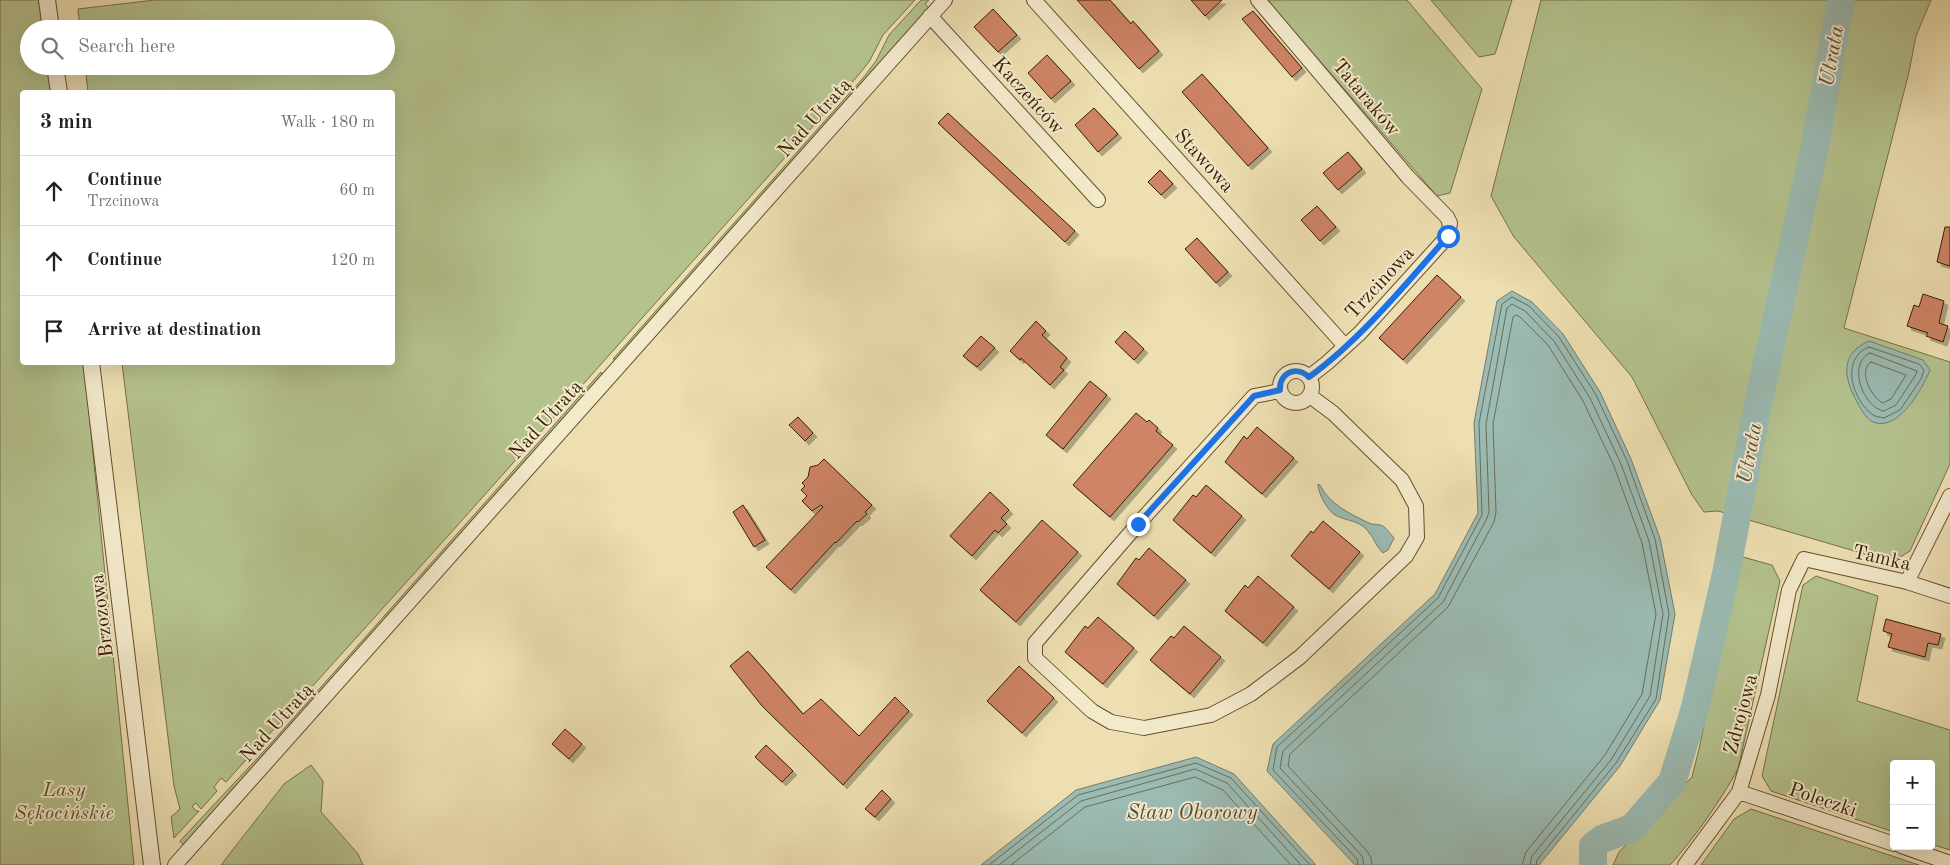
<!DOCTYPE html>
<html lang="en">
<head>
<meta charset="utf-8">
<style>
	body { margin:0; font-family:"Old Standard TT",serif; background:#f6f6f6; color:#202124 }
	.controls { position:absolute; right:15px; bottom:15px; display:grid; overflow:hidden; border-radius:5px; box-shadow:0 5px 20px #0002 }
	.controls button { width:45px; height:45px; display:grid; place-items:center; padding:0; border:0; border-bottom:1px solid #e0e0e0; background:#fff; color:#202124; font:25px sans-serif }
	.stop { position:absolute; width:15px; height:15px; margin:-11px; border:4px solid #1a73e8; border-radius:50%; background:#fff }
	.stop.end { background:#1a73e8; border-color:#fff; box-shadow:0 1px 5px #0008 }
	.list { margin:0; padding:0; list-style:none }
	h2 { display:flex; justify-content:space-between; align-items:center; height:65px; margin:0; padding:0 20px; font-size:21px }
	h2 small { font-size:16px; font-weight:400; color:#757577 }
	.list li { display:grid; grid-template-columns:32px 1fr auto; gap:15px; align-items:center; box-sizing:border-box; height:70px; padding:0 20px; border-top:1px solid #e0e0e0 }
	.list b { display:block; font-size:19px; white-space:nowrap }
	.list p { margin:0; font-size:16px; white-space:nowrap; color:#757577 }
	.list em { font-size:16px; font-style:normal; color:#757577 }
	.icon { flex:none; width:28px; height:28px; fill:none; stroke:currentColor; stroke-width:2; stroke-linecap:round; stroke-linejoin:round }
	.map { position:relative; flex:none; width:1950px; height:865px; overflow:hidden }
	.search { position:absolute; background:#fff; box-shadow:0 5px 20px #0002; left:20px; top:20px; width:375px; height:55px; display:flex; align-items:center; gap:12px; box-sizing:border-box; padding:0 18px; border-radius:28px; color:#757577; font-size:19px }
	.panel { position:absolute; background:#fff; box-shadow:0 5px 20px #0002; left:20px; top:90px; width:375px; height:275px; border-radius:5px }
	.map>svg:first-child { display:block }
</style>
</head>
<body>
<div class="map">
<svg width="1950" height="865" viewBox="0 0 1950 865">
	<defs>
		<filter id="shadow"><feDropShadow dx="4" dy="4" stdDeviation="0" flood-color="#0004"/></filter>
	</defs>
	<rect width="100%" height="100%" fill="#eddfb1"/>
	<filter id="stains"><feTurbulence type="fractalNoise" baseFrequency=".004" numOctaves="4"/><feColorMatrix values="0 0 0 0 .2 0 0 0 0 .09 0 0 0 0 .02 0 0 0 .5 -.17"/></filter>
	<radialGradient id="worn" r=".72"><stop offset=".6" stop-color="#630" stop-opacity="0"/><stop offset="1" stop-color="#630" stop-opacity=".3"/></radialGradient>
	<path fill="#b4c28e" stroke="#777048" d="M0,0H47L50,29H29V66H54L56,92H22V362L84,363L134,865H0Z
		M155,0H915L883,35L869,62L855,79L448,536L226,782L221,778L214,787L217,791L201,809L196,803L192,806L196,811H199L174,838L171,817L180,809L174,786L122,363L392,362V92H88L85,66H386V29H80L78,9Z
		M921,0H929L925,4L929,8L617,359H613L863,78L876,61L889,35Z
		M1267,0H1407L1482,89L1450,193L1437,196Z
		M1431,0H1512L1495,54L1479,57Z
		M1541,0H1931L1916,36L1909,72L1844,328L1950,362V464L1910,551L1892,562L1718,511L1704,512L1692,495L1632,377L1514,237L1491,196Z
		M601,372L602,376L183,845L180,841L265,750Z
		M1739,556L1772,565L1780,581L1738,769C1719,803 1696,836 1670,865H1613L1619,852L1692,777L1699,749Z
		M1816,576L1878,596L1857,701L1950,730V850L1931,844V764H1894V832L1771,791L1762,776L1803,585Z
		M311,765L323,781L321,812L358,854L363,865H221L284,784Z
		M1751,809L1919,865H1701L1734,819Z"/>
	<path fill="#9bbbb3" stroke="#747c6c" d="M1512,291L1532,302L1563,334L1600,392L1631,459L1660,538L1675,614L1660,700L1620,766L1539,865H1355L1267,771L1273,744L1435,594L1478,513L1474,423L1497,301Z
		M1869,341L1923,360L1930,370C1923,388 1897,435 1871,421C1866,418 1860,408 1857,402C1844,378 1839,354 1869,341Z
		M1318,484L1320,485C1329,504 1350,514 1369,523C1373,525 1376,524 1380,525C1386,526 1390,534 1394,538L1388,550L1383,553C1376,547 1374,537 1367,530C1358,520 1346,521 1335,515C1327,510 1318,493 1318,484Z
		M1196,757L1234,774L1316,865H981L1076,790Z"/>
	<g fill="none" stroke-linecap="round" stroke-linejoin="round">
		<path stroke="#6a6c5a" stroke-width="1" d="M1869,347L1919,364L1924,370L1921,379L1900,410L1884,418C1881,417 1876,417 1873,415C1853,401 1839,359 1869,347Z
			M1870,353L1917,371L1915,376L1896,405L1884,411C1864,408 1846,364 1870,353Z
			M1871,362L1906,375L1891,399L1883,403C1872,398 1857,371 1871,362Z
			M989,865L1078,795L1196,763L1231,778L1310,865
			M999,865L1081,801L1195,769L1227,783L1301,865
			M1011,865L1085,807L1195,777L1223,790L1291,865
			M1358,865L1357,859L1273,770L1277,747L1438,598L1482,515L1479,423L1502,304L1512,297L1529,306L1559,337L1596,395L1627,461L1655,539L1669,614L1656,699L1616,763L1537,860L1536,865
			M1364,865L1362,856L1280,768L1283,751L1443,602L1487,518L1489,512L1486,424L1507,308L1512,304L1525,311L1554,341L1590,398L1621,464L1649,541L1663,614L1650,696L1611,760L1532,856L1530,865
			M1372,865L1371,858L1367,851L1288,766L1290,754L1448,607L1494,522L1496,512L1493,424L1513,317L1516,315L1520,317L1548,345L1583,401L1614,466L1642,543L1656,614L1642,694L1605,755L1526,852L1522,865"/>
		<path stroke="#9bbbb3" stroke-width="28" d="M1593,865V846L1602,839L1632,828L1672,782L1695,708L1726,574L1758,404L1815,145L1841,0"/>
	</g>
	<path fill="#ce8465" stroke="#3a1e02" filter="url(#shadow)" d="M1077,0H1110L1131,24L1133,21L1159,51L1139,69Z
		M1191,0H1222L1205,16Z
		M993,9L1017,35L998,52L974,27Z
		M1253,11L1302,68L1292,77L1242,19Z
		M1047,55L1071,81L1051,99L1028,73Z
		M1202,74L1268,148L1248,166L1182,92Z
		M1094,108L1118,134L1098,152L1075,125Z
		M948,113L1075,231L1065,242L938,123Z
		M1348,152L1362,169L1338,190L1323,173Z
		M1160,170L1173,184L1161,195L1148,182Z
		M1317,206L1336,227L1320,241L1301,220Z
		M1945,227H1950V266L1937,262Z
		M1197,238L1228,272L1216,283L1185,249Z
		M1437,275L1461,297L1403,360L1379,338Z
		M1923,294L1944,301L1939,323L1948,326L1943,342L1926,336L1928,333L1907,326L1914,305L1919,307Z
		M1036,321L1046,331L1042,335L1067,358L1060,367L1064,370L1050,385L1021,358L1020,360L1010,351Z
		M1125,331L1144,349L1134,360L1115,342Z
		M981,336L995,348L977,367L963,356Z
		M1090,381L1107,395L1063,449L1046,435Z
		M1136,413L1147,422L1149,420L1158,428L1156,431L1173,445L1110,517L1073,485Z
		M798,417L813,433L805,441L789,425Z
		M1257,427L1294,458L1262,494L1225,462L1244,436L1247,439Z
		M824,459L872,505L865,512L867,514L858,522L857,521L836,543L835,542L791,590L766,567L823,507L821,505L812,511L802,501L807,496L801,490L805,486L802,483L808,477L810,467L818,465Z
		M1206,485L1242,516L1211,553L1173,520L1193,495L1196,497Z
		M990,492L1009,510L1001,518L1007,524L998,533L995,530L972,556L950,536Z
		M743,505L765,540L754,547L733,512Z
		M1042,520L1078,552L1016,622L980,590Z
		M1323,521L1360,552L1329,589L1291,556L1311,531L1313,533Z
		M1149,548L1186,580L1154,616L1117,584L1136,558L1139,560Z
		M1258,576L1294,607L1263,643L1225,611L1245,585L1248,588Z
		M1098,617L1134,648L1103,684L1065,652L1085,626L1088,628Z
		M1886,619L1941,634L1938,645L1928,643L1925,657L1888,647L1892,634L1883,631Z
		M1184,626L1221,657L1190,694L1150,660L1171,636L1174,638Z
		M748,651L803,714L821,699L859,736L895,697L909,711L843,785L762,706L730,666Z
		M1019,666L1054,698L1022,733L987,701Z
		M565,729L582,744L569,759L552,744Z
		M766,745L793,771L782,782L755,757Z
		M882,790L891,799L875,817L865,809Z"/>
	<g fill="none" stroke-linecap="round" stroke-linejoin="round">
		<g stroke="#674e2e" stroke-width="16">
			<path id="minor" d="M1034,0L1345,346
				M1258,0L1408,177L1447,217L1450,223L1448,236L1360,333L1327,363L1309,377
				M930,16L1098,200
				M1280 387a16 16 0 1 1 32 0a16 16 0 1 1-32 0Z
				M1280,391L1254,396L1138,524L1035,643V658L1092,711L1111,722L1144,728L1211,715L1251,694L1300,657L1406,556L1417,537L1416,506L1402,480L1333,413L1310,396
				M1907,582L1950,496
				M1739,792L1894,844
				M1901,846L1950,863
				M175,865L945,0
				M1685,865L1739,792L1768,695L1789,590L1804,559L1907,582L1950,596"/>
		</g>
		<g stroke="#674e2e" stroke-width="18">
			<path id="tertiary" d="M47,0L51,29
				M55,66L59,92
				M91,362L152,865"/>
		</g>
		<use href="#minor" stroke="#f3eacc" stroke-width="14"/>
		<use href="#tertiary" stroke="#f3eacc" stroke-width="16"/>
	</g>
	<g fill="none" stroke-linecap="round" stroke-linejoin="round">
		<path stroke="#1a73e8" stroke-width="6" d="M1138,524L1254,396L1280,390C1279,373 1296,365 1309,377C1359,341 1407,283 1448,236"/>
	</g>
	<g text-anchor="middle" stroke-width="4" stroke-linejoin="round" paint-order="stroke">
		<g font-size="20" fill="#3a1e02" stroke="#f3eacc">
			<text transform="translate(1029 95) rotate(48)" y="7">Kaczeńców</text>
			<text transform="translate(1367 97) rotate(50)" y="7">Tataraków</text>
			<text transform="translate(814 117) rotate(-48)" y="7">Nad Utratą</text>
			<text transform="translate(1205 160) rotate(48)" y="7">Stawowa</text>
			<text transform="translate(1379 282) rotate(-47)" y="7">Trzcinowa</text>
			<text transform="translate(545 419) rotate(-48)" y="7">Nad Utratą</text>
			<text transform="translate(1882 557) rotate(13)" y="7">Tamka</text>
			<text transform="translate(101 616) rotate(-97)" y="7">Brzozowa</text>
			<text transform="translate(1740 714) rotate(-75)" y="7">Zdrojowa</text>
			<text transform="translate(276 722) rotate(-48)" y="7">Nad Utratą</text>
			<text transform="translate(1823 799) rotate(19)" y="7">Poleczki</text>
		</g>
		<g font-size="20" font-style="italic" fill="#5f4f2c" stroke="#f3eacc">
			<text x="64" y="796">Lasy<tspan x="64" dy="23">Sękocińskie</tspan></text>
		</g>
		<g font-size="21" font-style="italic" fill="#574d37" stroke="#f3eacc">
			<text transform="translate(1831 56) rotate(-80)" y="7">Utrata</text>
			<text transform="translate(1749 453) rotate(-79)" y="7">Utrata</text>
			<text x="1192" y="819">Staw Oborowy</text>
		</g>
	</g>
	<rect width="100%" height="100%" filter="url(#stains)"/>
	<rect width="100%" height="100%" fill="url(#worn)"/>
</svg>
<div class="controls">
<button>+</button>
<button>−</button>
</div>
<div class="stop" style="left:1448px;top:236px"></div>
<div class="stop end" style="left:1138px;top:524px"></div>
<div class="search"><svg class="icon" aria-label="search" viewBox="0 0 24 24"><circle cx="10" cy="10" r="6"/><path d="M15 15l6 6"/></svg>Search here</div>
<section class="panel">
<h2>3 min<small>Walk · 180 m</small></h2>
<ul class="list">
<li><svg class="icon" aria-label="ahead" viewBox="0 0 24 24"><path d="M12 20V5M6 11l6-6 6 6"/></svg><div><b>Continue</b><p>Trzcinowa</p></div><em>60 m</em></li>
<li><svg class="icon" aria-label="ahead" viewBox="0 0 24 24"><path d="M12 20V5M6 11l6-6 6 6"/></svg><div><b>Continue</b></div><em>120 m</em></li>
<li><svg class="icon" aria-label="arrive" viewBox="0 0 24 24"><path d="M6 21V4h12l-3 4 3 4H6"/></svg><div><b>Arrive at destination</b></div></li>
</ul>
</section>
</div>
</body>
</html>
